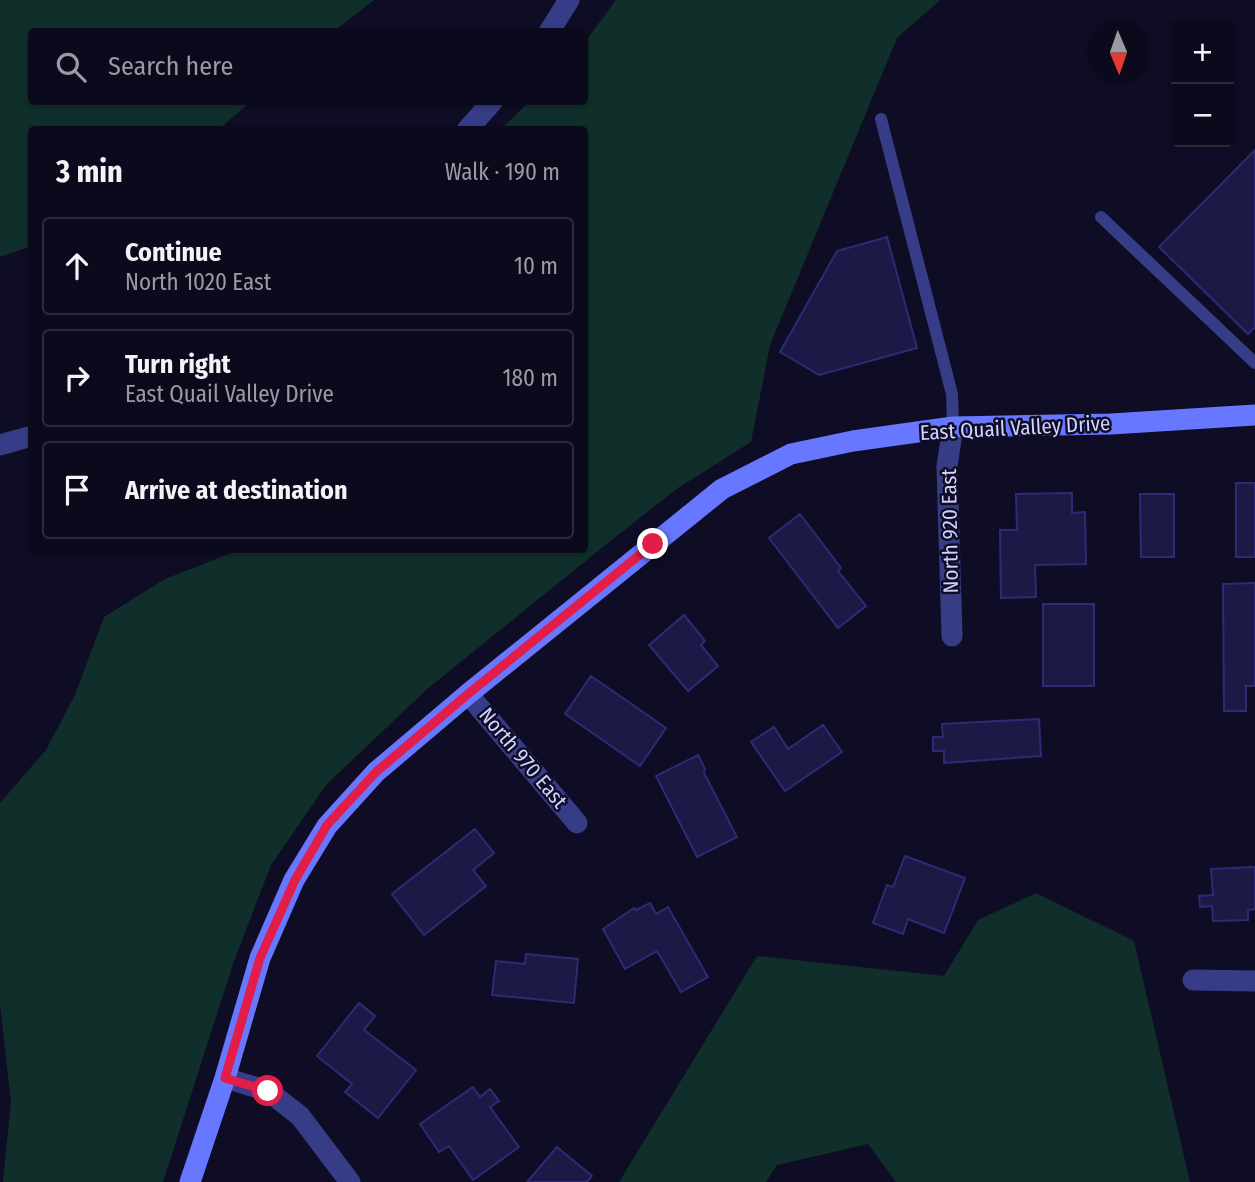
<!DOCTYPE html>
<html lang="en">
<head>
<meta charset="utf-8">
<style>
	body { margin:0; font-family:"Fira Sans Condensed",sans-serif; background:#191829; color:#f1f3f6 }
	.controls { position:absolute; right:21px; top:21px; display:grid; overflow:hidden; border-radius:7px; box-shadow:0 2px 5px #0004 }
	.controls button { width:63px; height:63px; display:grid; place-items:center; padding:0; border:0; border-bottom:2px solid #2b2b3b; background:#0b0a1c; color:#f1f3f6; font:35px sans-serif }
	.compass { position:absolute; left:1087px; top:21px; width:63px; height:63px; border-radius:50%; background:#0b0a1c; box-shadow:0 2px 5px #0004; rotate:178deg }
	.stop { position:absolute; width:21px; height:21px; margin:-16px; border:5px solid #e11d48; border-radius:50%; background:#fff }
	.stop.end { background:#e11d48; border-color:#fff; box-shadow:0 2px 7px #0008 }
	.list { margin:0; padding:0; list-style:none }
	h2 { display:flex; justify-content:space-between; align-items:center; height:91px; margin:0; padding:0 28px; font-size:30px }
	h2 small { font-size:23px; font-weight:400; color:#9a9aa3 }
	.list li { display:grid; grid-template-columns:46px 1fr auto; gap:21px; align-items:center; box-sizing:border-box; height:98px; margin:0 14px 14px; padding:0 14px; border:2px solid #2b2b3b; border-radius:7px }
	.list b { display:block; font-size:26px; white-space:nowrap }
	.list p { margin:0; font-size:23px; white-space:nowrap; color:#9a9aa3 }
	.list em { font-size:23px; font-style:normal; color:#9a9aa3 }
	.icon { flex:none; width:38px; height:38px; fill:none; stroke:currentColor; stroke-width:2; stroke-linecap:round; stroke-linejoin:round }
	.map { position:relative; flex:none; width:1255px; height:1182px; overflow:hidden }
	.search { position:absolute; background:#0b0a1c; box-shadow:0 2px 5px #0004; left:28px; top:28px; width:560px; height:77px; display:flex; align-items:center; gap:18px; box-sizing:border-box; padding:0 24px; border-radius:7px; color:#9a9aa3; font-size:26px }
	.panel { position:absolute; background:#0b0a1c; box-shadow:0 2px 5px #0004; left:28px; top:126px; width:560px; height:427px; border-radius:7px }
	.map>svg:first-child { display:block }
</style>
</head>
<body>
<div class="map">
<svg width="1255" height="1182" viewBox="0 0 1255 1182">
	<rect width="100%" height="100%" fill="#0f0d25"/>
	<path fill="#102f2a" d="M0,0H374L334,31L32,32V102H250L219,129L32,130L31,246L0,257Z
		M616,0H940L897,38L770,345L751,442L678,488L604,546L426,690L326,785L271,865L234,961L163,1182H3L11,1102L0,1004V803L46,750L75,695L104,617L165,579L239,550H584V130L501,129L529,102H584L585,42Z
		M1036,893L1134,941L1190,1182H896L868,1144L777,1165L766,1182H619L757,956L944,976L978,920Z"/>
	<path fill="#1c1947" stroke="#2f2a74" stroke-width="2" d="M1255,150V327L1248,334L1159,247Z
		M887,237L917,348L819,375L780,352L837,251Z
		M1236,483H1255V557H1236Z
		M1072,493V513L1085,512L1086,564L1035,565L1036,597L1001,598L1000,530H1017L1016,494Z
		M1140,494H1174V557H1141Z
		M800,514L841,568L838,571L866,606L838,628L769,538Z
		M1255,583V686H1246V711H1224L1223,584Z
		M1043,604H1094V686H1043Z
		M684,615L705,641L701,645L718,666L688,691L649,645Z
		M591,676L666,728L640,766L565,714Z
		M1039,719L1041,756L944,763V751H933V737H943L942,724Z
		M823,725L842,752L785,791L751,742L774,727L788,749Z
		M698,755L705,769L704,773L737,837L697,857L656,776Z
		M475,829L494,853L473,870L486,886L424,935L392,894Z
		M905,856L965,878L944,933L908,919L903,934L873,923L887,885L893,887Z
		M1255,867V909L1248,910V920L1213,921L1212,906L1200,907L1199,896L1213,895L1211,869Z
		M650,903L656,914L668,907L708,977L681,992L657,951L625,969L603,929L634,908L636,910Z
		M526,954L578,959L574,1003L492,995L496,961L525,964Z
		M359,1003L375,1016L364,1030L416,1070L378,1118L345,1092L352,1084L317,1056Z
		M473,1087L480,1097L490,1089L499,1101L490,1107L519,1147L473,1180L449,1146L439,1152L420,1124Z
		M557,1147L592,1176L587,1182H527Z"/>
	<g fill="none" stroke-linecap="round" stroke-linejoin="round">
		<path stroke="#363d86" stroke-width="12" d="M881,119L952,394L953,427
			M1101,217L1255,363"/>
		<path stroke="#363d86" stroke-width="21" d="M549,32L569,0
			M467,130L492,102
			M0,445L32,436
			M952,636L947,466L953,427
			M468,694L577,823
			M1193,980L1255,981
			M225,1078L268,1091L300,1116L350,1182"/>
		<path stroke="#6877ff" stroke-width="21" d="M190,1182L225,1078L260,958L294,880L327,826L376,772L468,694L722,489L791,454L853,441L953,427L1111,424L1255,415"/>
	</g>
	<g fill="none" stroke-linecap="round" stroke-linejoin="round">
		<path stroke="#e11d48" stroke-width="9" d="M268,1091L225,1078L260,958L295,880L327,825L376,772L468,694L653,544"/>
	</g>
	<g text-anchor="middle" stroke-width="5" stroke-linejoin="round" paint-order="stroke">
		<g font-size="21" fill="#d1d2ff" stroke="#0f0d25">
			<text transform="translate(1015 428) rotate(-3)" y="7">East Quail Valley Drive</text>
			<text transform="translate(950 531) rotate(-91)" y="7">North 920 East</text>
			<text transform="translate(523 758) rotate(50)" y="7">North 970 East</text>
		</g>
	</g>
</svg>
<div class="controls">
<button>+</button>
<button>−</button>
</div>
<svg class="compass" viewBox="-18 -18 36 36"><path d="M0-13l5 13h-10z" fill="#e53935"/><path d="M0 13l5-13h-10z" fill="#9a9aa3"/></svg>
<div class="stop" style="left:268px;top:1091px"></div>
<div class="stop end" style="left:653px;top:544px"></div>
<div class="search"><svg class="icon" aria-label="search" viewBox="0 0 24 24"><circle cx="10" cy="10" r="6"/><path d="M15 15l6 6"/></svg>Search here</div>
<section class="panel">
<h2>3 min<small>Walk · 190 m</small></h2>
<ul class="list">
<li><svg class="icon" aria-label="ahead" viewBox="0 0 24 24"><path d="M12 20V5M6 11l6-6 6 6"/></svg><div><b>Continue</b><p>North 1020 East</p></div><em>10 m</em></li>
<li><svg class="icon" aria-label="right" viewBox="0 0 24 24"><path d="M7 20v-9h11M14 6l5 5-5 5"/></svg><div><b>Turn right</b><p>East Quail Valley Drive</p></div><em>180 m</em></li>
<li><svg class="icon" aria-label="arrive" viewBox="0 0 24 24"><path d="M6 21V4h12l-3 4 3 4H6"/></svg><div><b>Arrive at destination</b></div></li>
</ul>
</section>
</div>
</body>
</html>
